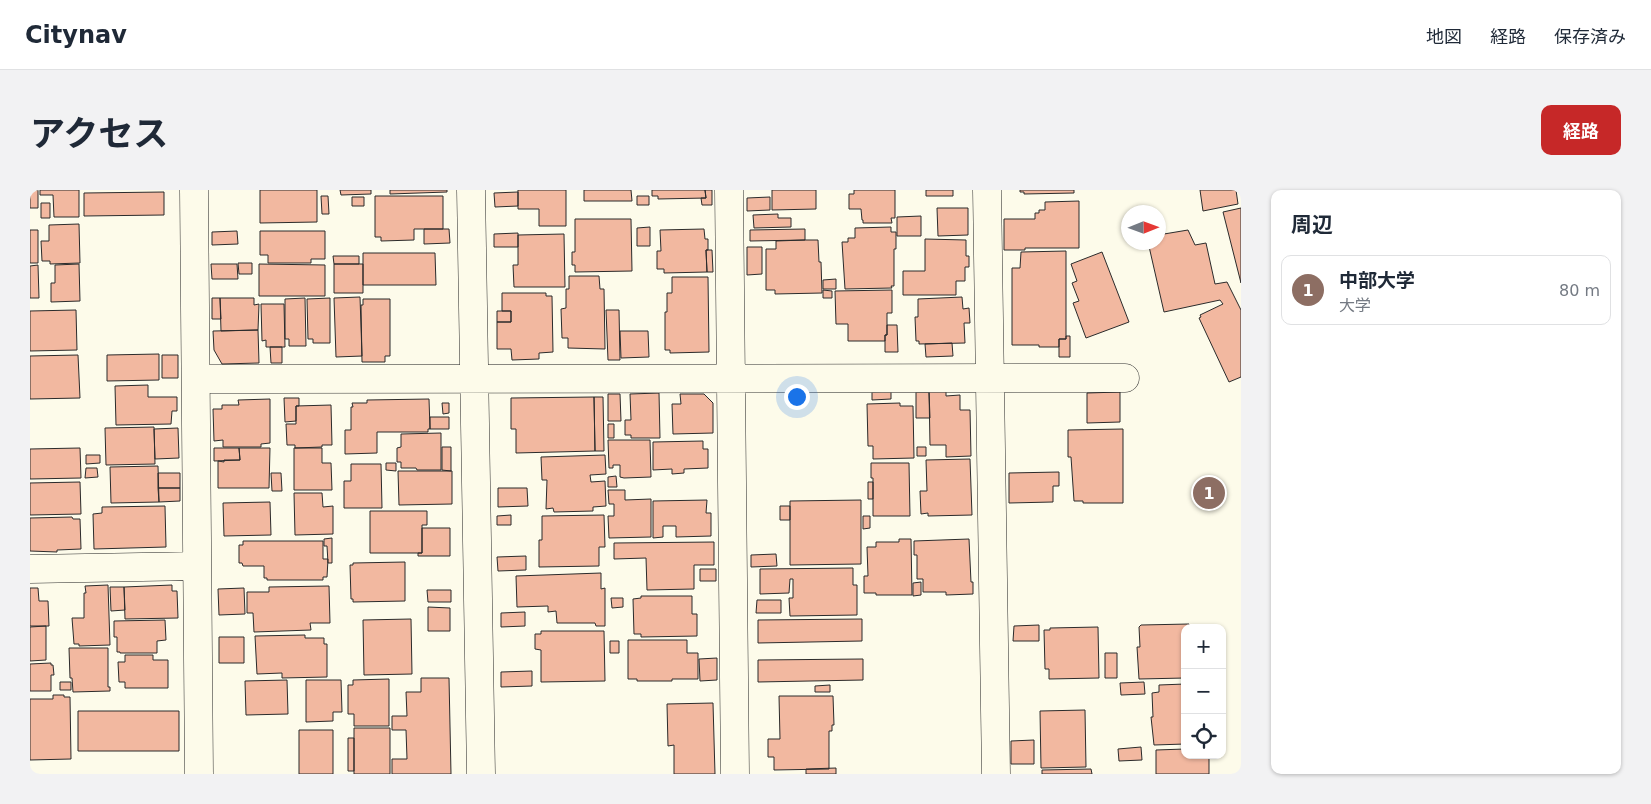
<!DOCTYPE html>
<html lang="ja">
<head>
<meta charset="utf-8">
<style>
	body { margin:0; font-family:"DejaVu Sans","Noto Sans JP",sans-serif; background:#f2f2f3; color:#1f2937 }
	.controls { position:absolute; right:15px; bottom:15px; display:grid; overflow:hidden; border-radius:10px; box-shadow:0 1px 4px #0004 }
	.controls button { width:45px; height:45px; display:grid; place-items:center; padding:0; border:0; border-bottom:1px solid #e0e1e3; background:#fff; color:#1f2937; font:25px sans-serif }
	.compass { position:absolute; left:1091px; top:15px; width:45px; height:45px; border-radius:50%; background:#fff; box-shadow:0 1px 4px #0004; rotate:89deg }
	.you { position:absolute; left:766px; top:206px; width:18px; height:18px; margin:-12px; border:4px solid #fff; border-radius:50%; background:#1a73e8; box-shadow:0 0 0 8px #1a73e833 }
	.badge { display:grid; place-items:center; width:32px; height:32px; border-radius:50%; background:#c62828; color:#fff; font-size:16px; font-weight:700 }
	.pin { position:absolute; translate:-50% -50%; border:2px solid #fff; box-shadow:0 1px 5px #0006 }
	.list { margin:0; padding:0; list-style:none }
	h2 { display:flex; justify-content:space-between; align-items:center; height:65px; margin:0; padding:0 20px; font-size:21px }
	h2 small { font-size:16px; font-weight:400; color:#747a83 }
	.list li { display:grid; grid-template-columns:32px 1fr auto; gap:15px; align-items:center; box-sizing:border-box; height:70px; margin:0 10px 10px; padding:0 10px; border:1px solid #e0e1e3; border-radius:10px }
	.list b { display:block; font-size:19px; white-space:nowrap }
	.list p { margin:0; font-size:16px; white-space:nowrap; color:#747a83 }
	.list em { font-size:16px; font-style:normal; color:#747a83 }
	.icon { flex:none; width:28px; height:28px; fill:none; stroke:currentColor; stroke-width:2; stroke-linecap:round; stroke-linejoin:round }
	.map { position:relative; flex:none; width:1211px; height:584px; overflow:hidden; border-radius:10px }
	header { display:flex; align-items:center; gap:30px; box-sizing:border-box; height:70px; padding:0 25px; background:#fff; border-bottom:1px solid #e0e1e3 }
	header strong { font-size:24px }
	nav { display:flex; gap:28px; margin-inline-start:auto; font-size:18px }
	.intro { display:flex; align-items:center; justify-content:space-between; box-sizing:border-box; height:120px; padding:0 30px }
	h1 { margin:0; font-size:35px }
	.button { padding:12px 22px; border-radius:10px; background:#c62828; color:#fff; font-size:18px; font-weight:700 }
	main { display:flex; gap:30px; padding:0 30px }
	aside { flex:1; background:#fff; border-radius:10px; box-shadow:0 1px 4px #0004 }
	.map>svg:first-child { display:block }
</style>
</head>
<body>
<header>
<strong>Citynav</strong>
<nav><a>地図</a><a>経路</a><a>保存済み</a></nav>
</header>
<div class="intro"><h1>アクセス</h1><a class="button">経路</a></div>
<main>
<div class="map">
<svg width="1211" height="584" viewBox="0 0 1211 584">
	<rect width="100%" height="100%" fill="#fdfbea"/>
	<path fill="#f2b8a0" stroke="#2b2b2b" d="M0,0H8V18H0Z
		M10,0H49V27H24L23,5H10Z
		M230,0H287V32L230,33Z
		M310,0H341V4L311,5Z
		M360,0H417V2L360,4Z
		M488,0H536V36H509V19H488Z
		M554,0H601L602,11H554Z
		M622,0H675L676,8L628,9V6H622Z
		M675,0H682V15H672L671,8H676Z
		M742,0H786V19L742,20Z
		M824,0H865V28H861L862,33H833V30H832L831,19H819V4H824Z
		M896,0H923V6H896Z
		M990,0H1044V3L994,4V2H990Z
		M1170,0H1206L1208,14L1173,21Z
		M134,2V25L54,26V3Z
		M488,2V16L465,17L464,3Z
		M291,6H298L299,24H292Z
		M345,6H413V39H384V50L351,51V47H345Z
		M607,6H619V15H607Z
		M322,7H334V16H322Z
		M740,7V20L717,21V8Z
		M1049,11V58H995V60H974V29H1005V23H1009V20H1015V12Z
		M11,13H20V28H11Z
		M907,18H938V45L908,46Z
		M1211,18V93L1193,22Z
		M748,24V28H761V37L724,38L723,25Z
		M891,26V46H867V27Z
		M545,29H601L602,81L545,82V75H542V62H545Z
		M49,34L50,73L20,74V71H12L11,51H19V35Z
		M620,37V56H607V38Z
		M861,37V42H866V59H864V96H861L862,98L815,99L812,52H818V48H825V38Z
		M394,39H419L420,53L394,54Z
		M674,39L675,49H678V60H676L677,82L634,83V79H627V61H631L630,40Z
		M775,39V50L720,51V40Z
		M0,40H8V73H0Z
		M1158,40L1165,55L1176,53L1185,94L1197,92L1211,120V187L1199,192L1169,128L1171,127L1170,125L1193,114L1190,110L1134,122L1118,52H1128V45Z
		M207,41L208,54L182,55V42Z
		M230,41H295V69H281V73H238V65H230Z
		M488,43V57H464V44Z
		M534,44L535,97H484L483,75H488V45Z
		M895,49L936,50V66H939V77H935V91H926V105H873V81H895Z
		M775,50H788L789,72H791L792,103L745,104V100H736V59H746V51Z
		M717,57H732V84L717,85Z
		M676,60H682L683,82H677Z
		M1036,61V149H1029V157H1009V155H982V78H990L991,62Z
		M1072,62L1099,132L1056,148L1043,113L1049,111L1042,93L1047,91L1041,74Z
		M333,63H405L406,95H333Z
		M303,66H329V74H304Z
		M208,73H222V84H209Z
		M49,74L50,111L21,112V93H25V75Z
		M181,74H207L208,89H182Z
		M229,74L295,75V106H229Z
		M304,74H333V103H304Z
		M8,75L9,108H0V76Z
		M539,86H569L570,99H574L575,159L538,158V148H532L531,119L536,118V99H539Z
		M642,87H678L679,162L640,163V160H635V122H637V103H642Z
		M806,89V99H793V90Z
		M793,100L802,101V108H793Z
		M862,100V123H857V145H855V151H818V134H806L805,101Z
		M472,103H516V106H522L523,162L509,163V169L482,170L481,159H467V132H481V121H472Z
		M330,107L332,166L306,167L304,108Z
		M932,107L933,119L939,118L940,133H934L935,153L889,154V151H886L885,127H888V109Z
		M182,108H190L191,129H182Z
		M190,108H224V115L229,114L228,140L191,141Z
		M275,108L276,156H259V149H255V109Z
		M300,108V153H283V149H278L277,109Z
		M333,109H360V166H355V172H332L331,115H333Z
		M231,114H254L255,157H236V150L232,151Z
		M46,120L47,160L0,161V121Z
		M576,120H589L590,170H578Z
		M467,121H481V132H467Z
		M857,135H867L868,162H855V145H857Z
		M228,140L229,173L192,174L184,160L183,141Z
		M590,141H618L619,167L591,168Z
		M1036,146H1040V167H1029V149H1036Z
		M922,153L923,166L896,167L895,154Z
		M240,157H252V173H241Z
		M129,164V190L77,191V165Z
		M48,165L50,208L0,209V166Z
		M132,165H148V188H132Z
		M118,195V207H147V221H142L141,234L86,235L85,196Z
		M899,200H916V206L930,205V220H940L941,266L916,267V255H900Z
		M861,201V209L842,210V202Z
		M886,202H899L900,228H886Z
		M1090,202V232L1057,233V203Z
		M629,203L630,248H601V245H595V230H601L600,204Z
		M578,204H590L591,231H578Z
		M650,204H674L683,213V243L643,244L642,214H651Z
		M564,207H573L574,261H565Z
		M564,207L565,261L486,263V239H481V208Z
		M254,208H269V216H266V231L255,232Z
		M240,209V253L231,254V257H193V250L184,251L183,219H192V215H209L208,210Z
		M399,209L400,239H398V242H347V263L315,264V240H321V217H323L322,213H337V210Z
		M412,213H419V223L413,224Z
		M870,213V216H883L884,268L843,269V256H838L837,214Z
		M301,215L302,255H292V257L265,258V255H257L256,234H266V216Z
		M400,227H419V239H400Z
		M578,234H584V248H578Z
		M124,237L125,274L76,275L75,238Z
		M148,238L149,268L125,269L124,239Z
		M1093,239V313H1053V311H1044L1041,267H1038V240Z
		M411,243V280H387L386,278H371V272H367V258L371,257V244Z
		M578,250H620L621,287L594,288L590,287V275H583V278H579Z
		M673,251V259H678V278L654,279V283L642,284V279L623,280V252Z
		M412,257H421V281L412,280Z
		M887,257H896V266H887Z
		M50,258L51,288L0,289V259Z
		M184,258H209L210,270L184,271Z
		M209,258H240L239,298H188V271L194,272V270H210Z
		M264,258H292V273H301L302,300H264Z
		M56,265H70V273L56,274Z
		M575,265L576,284L560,285L561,292L575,291L576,316L563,317V321L524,322L523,318L516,319L517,290H512L511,267Z
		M940,269L942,325L898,326V323L891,324L890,301H897L896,270Z
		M356,273H366V281L356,280Z
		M841,273H879L880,326H843V288H841Z
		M321,274H351L352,318H314V291H321Z
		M128,276L129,312L81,313L80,277Z
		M56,278H67L68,287L55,288Z
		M368,281H422V314L369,315Z
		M1029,282V296H1023V312L979,313V283Z
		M128,283H150V298H128Z
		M241,283H251L252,301H242Z
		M586,286L587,297H578V287Z
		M50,292L51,324L0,325V293Z
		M838,292H843V309H838Z
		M128,298H150V311L129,312Z
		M468,298H497L498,316L468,317Z
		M578,300H595V310L621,309V347L579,348L578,326H584V314H579Z
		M264,303H292L293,317L303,316V344L265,345Z
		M677,310L676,323H681V346L646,347V336H633V347L623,348V311Z
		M831,310V374L760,375V311Z
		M240,312L241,345L194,346L193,313Z
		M135,316L136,357L64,359L63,324L72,323V317Z
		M750,316H760V330H750Z
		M340,321H397V335H392V363H340Z
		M481,325V335H467V326Z
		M574,325L575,357H569V376L509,377V350H512V326Z
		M833,326H840V338L833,339Z
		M42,327L43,329H50L51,359L27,360V362L0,361V328Z
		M392,338H420V366H388V363H392Z
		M302,348V373H298L297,356H294V349Z
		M869,349H881L882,405H846V403H834V386H838L837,357H846V352H869Z
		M939,349L941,392H943V404L916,405V402H893V389H887V365H884V351Z
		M213,351H293V369H298L297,387H293V390H237V388H234V376H213L212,373H209V355H213Z
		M684,352V375H664V399L617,400L616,368L584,369V353Z
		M746,364L747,376L721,377V365Z
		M496,366V380L468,381L467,367Z
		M375,372V411L323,412V409H321L320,375H323V373Z
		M823,378V395H827V425L760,426L759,408H763V389H760L759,403L730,404V379Z
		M670,379H686V391H670Z
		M571,383V399L575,398V436H566L565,433H527L526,421L518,422V416L487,417L486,386Z
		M891,392V405L883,406V393Z
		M78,395L80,455L49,456V454H44L42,428H54V403H56L55,396Z
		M142,395V401H147L148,428L95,429L94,397Z
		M299,396L300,433H280L281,440L224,442L223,423H217V402H239V397Z
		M80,397H94L95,420L81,421Z
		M0,398H8L9,411H18L19,436H0Z
		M214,398L215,424L189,425L188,399Z
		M397,400H421V412H398Z
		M611,406H662V424H667V446L611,447V444H604L603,409L611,408Z
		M581,408H593V417L582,418Z
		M727,410H751V423H726Z
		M398,417L420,418V441H398Z
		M495,422V436L471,437V423Z
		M381,429L382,484L334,485L333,430Z
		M832,429V451L728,453V430Z
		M135,430L136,450L127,451V463H90V462H87V447H84V431Z
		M1159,434V438H1155V488L1109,489L1107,457H1110L1109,437L1111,435Z
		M1009,435V451H983L984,436Z
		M16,436V470L0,471V437Z
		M1068,437L1069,488L1019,489V479H1015L1014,440H1020V438Z
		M511,441H574L575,491L511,492V460L505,459V444H511Z
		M275,445V448H294V454H297V487L252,488V483L227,484L225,446Z
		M189,447H214V473H189Z
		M598,450H657V463H668V489H642V491H607V489H598Z
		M580,451H589V463H580Z
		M39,458H78V497H80V501L43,502L42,488H40Z
		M1075,463H1087V488H1075Z
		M95,465H123V470H138V498H95V492H89L88,472H95Z
		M687,468V490L670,491L669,469Z
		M833,469V490L728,492V470Z
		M21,473V475H23L24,485H21V501H0V474Z
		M502,481V496L471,497V482Z
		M391,488H419L421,584H362V569H377L376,540H362V526H377L376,502H391Z
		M359,489V536H324V524H318V495H323V490Z
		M257,490L258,524L216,525L215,491Z
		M276,490H311L312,522H303V531L276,532Z
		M30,492H41V500H30Z
		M1114,492L1115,504L1091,505L1090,493Z
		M1155,494V554L1124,555L1121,527H1123L1122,503L1129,502V495Z
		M800,495V502H785V496Z
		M23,505H34V507H40L41,569L0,570V509H23Z
		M749,506H803L804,535H802V541H799V579L744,580V567H738V549H750Z
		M683,513L685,584H644V555L638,556L637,514Z
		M1055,520L1056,577L1011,578L1010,521Z
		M48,521H149V561H48Z
		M324,538H360V584H324Z
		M269,540H303V584H269Z
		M318,548H324V581H318Z
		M1004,550V574H981V551Z
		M1111,557L1112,570L1089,571L1088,559Z
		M1155,559V565H1179V584H1126V560Z
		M806,578V584H776V579Z
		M1061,579L1062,584H1012V580Z"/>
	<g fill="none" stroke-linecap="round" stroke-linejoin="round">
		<g stroke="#2b2b2b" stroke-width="29">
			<path id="minor" d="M164,0L169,584
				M441,0L451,584
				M699,0L705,584
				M957,0L966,584
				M166,189L1095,188
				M0,379L167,376"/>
		</g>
		<use href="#minor" stroke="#fdfbea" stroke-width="28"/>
	</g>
</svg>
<div class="controls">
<button>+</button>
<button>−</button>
<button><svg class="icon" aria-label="locate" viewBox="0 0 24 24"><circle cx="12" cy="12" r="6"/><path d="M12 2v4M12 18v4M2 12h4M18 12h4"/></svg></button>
</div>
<svg class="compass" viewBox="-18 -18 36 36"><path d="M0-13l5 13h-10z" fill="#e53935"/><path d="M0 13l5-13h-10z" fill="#747a83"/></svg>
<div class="you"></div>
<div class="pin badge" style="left:1179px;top:303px;background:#8d6e63">1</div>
</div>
<aside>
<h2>周辺<small></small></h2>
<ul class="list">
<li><span class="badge" style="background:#8d6e63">1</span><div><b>中部大学</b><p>大学</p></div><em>80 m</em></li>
</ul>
</aside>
</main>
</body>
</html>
